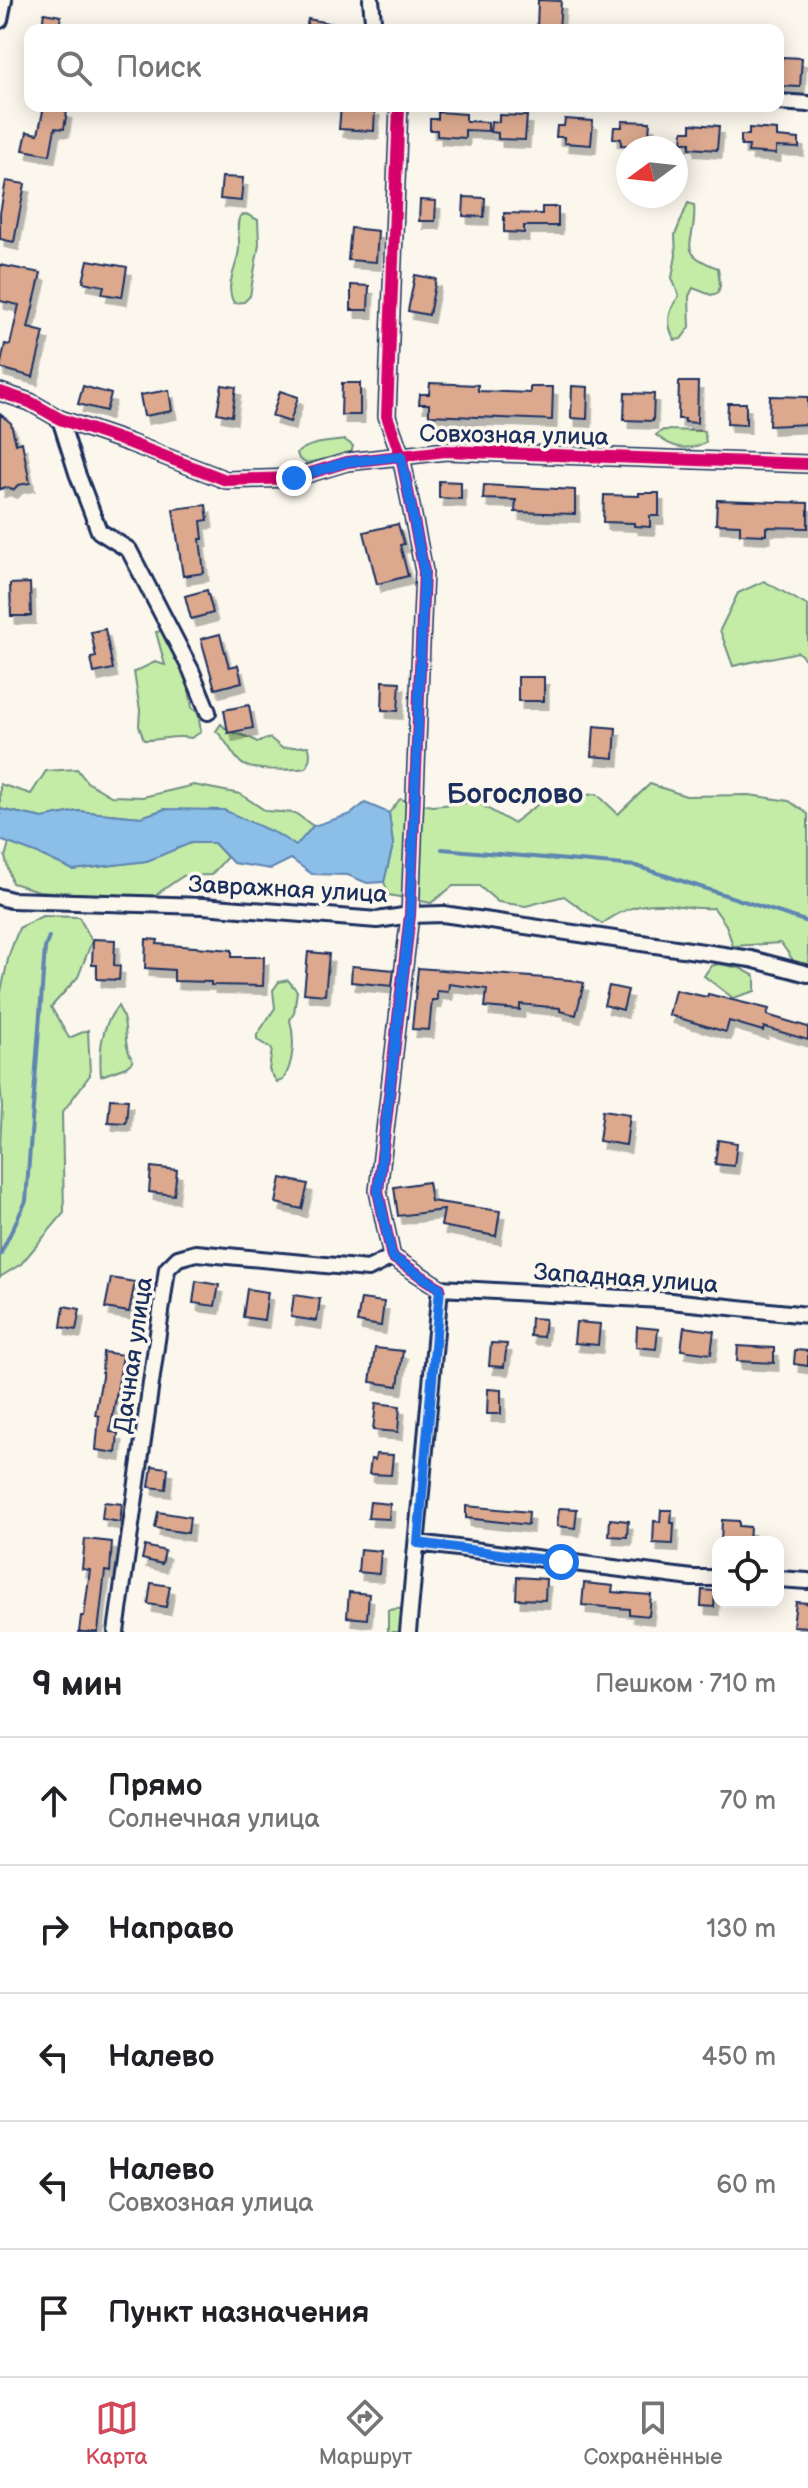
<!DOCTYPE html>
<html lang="ru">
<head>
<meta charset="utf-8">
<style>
	body { margin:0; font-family:"Balsamiq Sans",sans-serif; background:#f2f2f2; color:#202124 }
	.controls { position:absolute; right:24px; bottom:24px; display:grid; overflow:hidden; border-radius:16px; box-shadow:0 4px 20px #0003 }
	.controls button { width:72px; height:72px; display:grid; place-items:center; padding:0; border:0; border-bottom:2px solid #e0e0e0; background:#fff; color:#202124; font:40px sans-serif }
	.compass { position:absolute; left:616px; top:136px; width:72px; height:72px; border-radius:50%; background:#fff; box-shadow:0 4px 20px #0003; rotate:255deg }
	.stop { position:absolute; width:24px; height:24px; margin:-18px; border:6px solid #1a73e8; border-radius:50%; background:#fff }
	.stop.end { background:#1a73e8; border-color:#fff; box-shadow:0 2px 8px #0008 }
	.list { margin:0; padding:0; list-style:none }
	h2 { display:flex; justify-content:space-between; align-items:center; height:104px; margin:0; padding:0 32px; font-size:34px }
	h2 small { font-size:26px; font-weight:400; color:#757577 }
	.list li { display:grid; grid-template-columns:52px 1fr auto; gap:24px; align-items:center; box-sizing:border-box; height:128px; padding:0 32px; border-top:2px solid #e0e0e0 }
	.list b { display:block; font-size:30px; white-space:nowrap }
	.list p { margin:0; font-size:26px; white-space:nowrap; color:#757577 }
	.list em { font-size:26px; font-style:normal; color:#757577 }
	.icon { flex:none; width:44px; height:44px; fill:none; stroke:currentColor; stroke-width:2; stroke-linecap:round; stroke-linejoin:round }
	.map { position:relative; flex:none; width:808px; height:1632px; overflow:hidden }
	.search { position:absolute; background:#fff; box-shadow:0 4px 20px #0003; left:24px; right:24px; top:24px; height:88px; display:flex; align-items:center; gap:20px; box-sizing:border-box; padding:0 28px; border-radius:16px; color:#757577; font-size:30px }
	.sheet { height:744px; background:#fff }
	nav { display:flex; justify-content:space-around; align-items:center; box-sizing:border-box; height:112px; border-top:2px solid #e0e0e0; background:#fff; font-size:22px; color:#757577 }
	nav a { display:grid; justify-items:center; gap:4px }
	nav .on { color:#d1495b }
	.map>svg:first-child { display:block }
</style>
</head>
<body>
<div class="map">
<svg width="808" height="1632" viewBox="0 0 808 1632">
	<defs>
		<filter id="shadow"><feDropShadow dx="4.5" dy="8" stdDeviation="0" flood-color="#0004"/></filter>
	</defs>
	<rect width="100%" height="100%" fill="#fbf7ec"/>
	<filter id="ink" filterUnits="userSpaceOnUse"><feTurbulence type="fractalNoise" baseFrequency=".0125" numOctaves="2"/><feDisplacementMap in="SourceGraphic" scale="16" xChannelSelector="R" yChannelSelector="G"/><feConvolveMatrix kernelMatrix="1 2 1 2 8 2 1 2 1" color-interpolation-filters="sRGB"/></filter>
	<g filter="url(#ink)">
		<path fill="#c4eca7" stroke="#708e82" stroke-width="2" d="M688,203L694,205C698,243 672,251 718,268L720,286L718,293L711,295L693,288L689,296L690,327L681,339L675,340C665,324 668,310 679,296L672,278L676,255L675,235Z
			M246,214L258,220L259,244L250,296L244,302L234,303C223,284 239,266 239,247C240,234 235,228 240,216Z
			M663,430L704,431L706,442C689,452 671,448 656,435Z
			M345,440L353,446L351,454L306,463L299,459L297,453C310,442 329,442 345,440Z
			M764,581L808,606V662L798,652L733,666L720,630L738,593Z
			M165,630C179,654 189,680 192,708L198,713L201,732L191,738C172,734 163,741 144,740L139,726L140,710L134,672L155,662L165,665L156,632Z
			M221,724C231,736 245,733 257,742L270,738L282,748L308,746C312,753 310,760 306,768C294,770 250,772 241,763C231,754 227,740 216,731Z
			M77,769L87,782L111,796L143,797L194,785L240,794L266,811L295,813L313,826L296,847L277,834L165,809L141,817L78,811L43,818L0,809V784L31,794L46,771Z
			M650,784L686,796L749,795L789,801L808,814V964L795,963L781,943L733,946L726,925L714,908C692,910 682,905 662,904C640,903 619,911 602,924L564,896L526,906L498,902L479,886H453L431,903L389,895L384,882L393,845L389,813L400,799L432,806L476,802L513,823L546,798L597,794L618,814Z
			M191,842L214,843L227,857L211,875L183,876L151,898L39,891L12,883L5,857L9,843L41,855L73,870L146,861Z
			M42,916L79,917L92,941L78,977L51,1007L69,1038L88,1030L90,1075L62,1113L64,1213L21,1264L0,1277V1146L2,1107L0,1083V996L9,955L19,928Z
			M719,964L740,968L755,976V991L733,998L704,976L711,966Z
			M288,980L297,991L294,1013L290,1020C295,1039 294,1063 283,1080L277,1082L269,1070L272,1049L257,1040V1035L275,1008L273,990L279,982Z
			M118,1006C131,1028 120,1040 133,1061L126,1067L101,1076C99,1050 101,1026 118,1006Z
			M406,1608V1623L401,1632H388V1610Z"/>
		<path fill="#8cbfe8" stroke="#5f85b1" stroke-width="2" d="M365,803L389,813L393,845L384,882L367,883L348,875L312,874L291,859L271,869L233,863L214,843H191L147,861L73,870L41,855L0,840V809L43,818L78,811L141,817L165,809L224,810L277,834L296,846L313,826L351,814Z"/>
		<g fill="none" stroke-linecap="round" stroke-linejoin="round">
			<path stroke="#5f85b1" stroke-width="4" d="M442,849L636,866L808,922
				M0,1255L26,1201L45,948L49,937"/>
		</g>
		<path fill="#dca98f" stroke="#1b2f5e" stroke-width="2" filter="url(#shadow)" d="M538,0L561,1L559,30H537Z
			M44,13L61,16L59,30H41Z
			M308,19L339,25V30H306Z
			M782,57L802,58L800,87L778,86Z
			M341,106L375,108L374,131L339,129Z
			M44,107L67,111L64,129L55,128L50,155L23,150L27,132L38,134Z
			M438,112L466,114V121L488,122V131L465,130V138L437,136V130H430V119H438Z
			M499,115L527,116L525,140L498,139V133L490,132L491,121L499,122Z
			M565,119L593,121L591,145L564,143V137H556L557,126H564Z
			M622,121L650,122L648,146L621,145V139L613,138L614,127H622Z
			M691,124L719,126L717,150L690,148V142H682L683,131H691Z
			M749,128L777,130V137L799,139V148L776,147V154L748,152L749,146H741V135H749Z
			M222,177L243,178L241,201L220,199Z
			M6,181L25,184L14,242L0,239V213Z
			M464,197L485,198L484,217L463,216Z
			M420,200L436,201L435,221H419Z
			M542,207H558V226H524V233L504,232V213L542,214Z
			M351,228L378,231L376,262L348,260Z
			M88,260L127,267L122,297L102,294L104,286L83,282Z
			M0,265L41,273L28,328L44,332L33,377L0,368L5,344L10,345L19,305L0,301Z
			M415,275L436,279L429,315L408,311Z
			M351,285L369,286L368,310H351Z
			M679,382H698L697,423L685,422V419H678Z
			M342,383H360V415H341Z
			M430,383L478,385V391L530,393V387H553L552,420L429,415V404H419L420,394H429Z
			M222,385L236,387L232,416L217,413Z
			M83,386L111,394L106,411L78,404Z
			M572,386L588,387L587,419L571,418Z
			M169,390L172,411L144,416L140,395Z
			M280,391L298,397L290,422L272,416Z
			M625,393L654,394L653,421L624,420Z
			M770,396L808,397V424L769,426Z
			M728,403H746V425L727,424Z
			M0,414L11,423L16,444L22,442L30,483L18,485L13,490L6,487L0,489Z
			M439,481L461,482V499L439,498Z
			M484,485L575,490V514L515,512L516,500L483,499Z
			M639,493H659V516H650V527L634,526V523L603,522L604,495L639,496Z
			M717,500L808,503V528L766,527V535L740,534V525L716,524Z
			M206,505L208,520L201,521L203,539H200L204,573L183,576L173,509Z
			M398,524L404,544L400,545L408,576L377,584L364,532Z
			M30,583L31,616H11L10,584Z
			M207,590L213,613L191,619L185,596Z
			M105,629L113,669L94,673L91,658L96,657L91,632Z
			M220,634L229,667L238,665L242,682L215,689L201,639Z
			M518,677H544V701H518Z
			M383,681L400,682L398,711L382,710Z
			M249,705L253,728L228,733L224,710Z
			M594,726L616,728L614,758L592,756Z
			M93,939L115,940L114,965L120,966L119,980L97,979V965H92Z
			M146,939L158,940L157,944L232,950V957H264L263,986L211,985V982L174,981V970L145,968Z
			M308,952L329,954L325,995L304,993Z
			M352,966L394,970L392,986L351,982Z
			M418,968L570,980L584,983L576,1015L560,1011V1008L520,1004V1010L485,1007L487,989L449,984L448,992L437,991V1000H432L429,1030L412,1029Z
			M609,986L628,990L623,1010L604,1005Z
			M675,990L707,997L708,994L769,1009L767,1015L808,1027V1040L764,1027L763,1031L729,1021L726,1032L669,1015Z
			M110,1099L128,1100L126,1123L108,1122Z
			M603,1110L630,1114L626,1145L599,1141Z
			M718,1140L737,1143L734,1166L715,1164Z
			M151,1167L177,1170L174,1195L149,1192Z
			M281,1178L308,1184L302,1209L276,1203Z
			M428,1182L431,1201L500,1211L496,1236L441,1226L444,1210L398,1216L394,1187Z
			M111,1278L135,1282L129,1312L105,1308Z
			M196,1281L219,1285L215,1306L193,1303Z
			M247,1289L268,1292L264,1320L243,1317Z
			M294,1295L320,1299L317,1321L291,1317Z
			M361,1299L384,1302L381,1326L357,1322Z
			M64,1306L80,1309L76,1330L61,1327Z
			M531,1318L545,1319L543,1337L530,1336Z
			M576,1322L600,1324L598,1345L574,1343Z
			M637,1327L658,1329L656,1349L636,1347Z
			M684,1327L714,1331L711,1354L681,1350Z
			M491,1343L507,1344L504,1367L489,1366Z
			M738,1346L774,1348V1363L737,1361Z
			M375,1348L403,1351L398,1386L370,1382Z
			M795,1350L808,1351V1366L794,1364Z
			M103,1352L123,1355L110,1432L118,1433L116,1453L96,1450L99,1416L95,1415L102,1377Z
			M488,1389L501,1390V1414H487Z
			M376,1403L400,1406L398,1432L373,1430Z
			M376,1454L393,1455L391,1475L369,1474L371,1459L375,1460Z
			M152,1466L168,1468L166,1489L149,1487Z
			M104,1502L122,1504L120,1522L102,1519Z
			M370,1502L390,1504L389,1519L368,1518Z
			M466,1506L529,1512L528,1525L466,1518Z
			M559,1508L577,1509L575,1528L557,1526Z
			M661,1510H672L671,1523H674L673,1544L653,1543L654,1521L660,1522Z
			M158,1512L190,1517L188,1533L155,1528Z
			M610,1519L628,1521L627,1537L609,1536Z
			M722,1520L739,1521V1526L750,1527L749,1542H721Z
			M85,1539L112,1542L110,1572L105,1571L98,1632H79L81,1616H84L90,1570L82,1569Z
			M145,1546L165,1551L162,1564L142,1559Z
			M360,1549L381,1551L379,1574L358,1572Z
			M517,1577L546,1579L545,1600L516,1599Z
			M151,1583L170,1586L166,1607L148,1604Z
			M584,1583L613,1586L612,1592L651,1595L649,1616L629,1614V1609L582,1605Z
			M702,1590L715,1591L714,1607L701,1606Z
			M349,1592L369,1594L367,1619L347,1617Z
			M796,1602L808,1603V1627L793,1626Z"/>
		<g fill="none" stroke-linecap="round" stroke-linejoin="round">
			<g stroke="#1b2f5e" stroke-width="20">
				<path id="minor" d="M371,0L374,30
					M0,20L4,0
					M778,102L808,104
					M399,106L387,416L401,456L424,571L410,915L378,1191L392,1257L440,1288
					M0,392L30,402L60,419L130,443L226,480L294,478L347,462L446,451L808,464
					M60,419L77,473L99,531L129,550L191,670L208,712
					M0,897L11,900L203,906L377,920L410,915L443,914L751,959L808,974
					M440,1288L661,1300L808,1315
					M418,1543L692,1578H718
					M778,1579L808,1581
					M116,1632L167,1269L178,1258L196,1253L368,1269L392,1257
					M408,1632L440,1288"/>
			</g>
			<use href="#minor" stroke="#fbf7ec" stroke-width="14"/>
			<g stroke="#fbf7ec" stroke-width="17">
				<path id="cycleway" d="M399,106L387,416L401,456L424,571L410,915L378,1191L392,1257L440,1288
					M0,392L30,402L60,419L130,443L226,480L294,478L347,462L446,451L808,464"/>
			</g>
			<use href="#cycleway" stroke="#d6006c" stroke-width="12"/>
		</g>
	</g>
	<g fill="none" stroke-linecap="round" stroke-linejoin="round" filter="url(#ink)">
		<path stroke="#1a73e8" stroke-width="10" d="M294,478L347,462L401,456L424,571L410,915L378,1191L392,1257L440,1288L418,1543L561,1562"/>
	</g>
	<g text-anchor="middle" stroke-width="7" stroke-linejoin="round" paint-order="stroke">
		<g font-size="24" fill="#1b2f5e" stroke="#fbf7ec">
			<text transform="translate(514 435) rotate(1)" y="8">Совхозная улица</text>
			<text transform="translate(288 889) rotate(3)" y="8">Завражная улица</text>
			<text transform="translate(626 1278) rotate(4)" y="8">Западная улица</text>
			<text transform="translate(133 1355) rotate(-82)" y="8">Дачная улица</text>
		</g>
		<g font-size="28" font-weight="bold" fill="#1b2f5e" stroke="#fbf7ec">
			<text x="515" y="803">Богослово</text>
		</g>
	</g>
</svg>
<div class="controls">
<button><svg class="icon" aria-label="locate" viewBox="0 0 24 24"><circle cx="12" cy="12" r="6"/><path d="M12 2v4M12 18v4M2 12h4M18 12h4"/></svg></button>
</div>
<svg class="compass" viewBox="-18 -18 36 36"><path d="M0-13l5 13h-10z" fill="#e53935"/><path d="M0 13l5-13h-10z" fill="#757577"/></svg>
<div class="stop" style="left:561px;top:1562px"></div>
<div class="stop end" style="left:294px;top:478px"></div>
<div class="search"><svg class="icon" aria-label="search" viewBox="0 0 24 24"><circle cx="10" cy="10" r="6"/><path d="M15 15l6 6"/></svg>Поиск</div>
</div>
<section class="sheet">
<h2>9 мин<small>Пешком · 710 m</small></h2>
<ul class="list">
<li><svg class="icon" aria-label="ahead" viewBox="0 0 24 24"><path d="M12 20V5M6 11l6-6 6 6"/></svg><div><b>Прямо</b><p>Солнечная улица</p></div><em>70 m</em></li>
<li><svg class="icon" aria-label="right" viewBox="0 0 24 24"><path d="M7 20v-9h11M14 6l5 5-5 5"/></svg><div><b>Направо</b></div><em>130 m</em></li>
<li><svg class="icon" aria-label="left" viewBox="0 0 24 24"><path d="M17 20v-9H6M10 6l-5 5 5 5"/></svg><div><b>Налево</b></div><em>450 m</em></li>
<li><svg class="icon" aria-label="left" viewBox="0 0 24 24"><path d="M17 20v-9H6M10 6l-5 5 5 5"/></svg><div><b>Налево</b><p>Совхозная улица</p></div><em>60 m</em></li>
<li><svg class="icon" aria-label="arrive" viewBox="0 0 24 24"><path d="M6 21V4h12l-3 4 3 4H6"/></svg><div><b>Пункт назначения</b></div></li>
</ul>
</section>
<nav>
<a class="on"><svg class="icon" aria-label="map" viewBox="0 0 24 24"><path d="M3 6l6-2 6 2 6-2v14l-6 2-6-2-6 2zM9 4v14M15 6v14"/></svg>Карта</a>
<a><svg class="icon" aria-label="directions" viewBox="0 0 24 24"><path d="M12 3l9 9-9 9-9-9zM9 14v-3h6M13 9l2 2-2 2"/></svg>Маршрут</a>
<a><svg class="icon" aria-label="saved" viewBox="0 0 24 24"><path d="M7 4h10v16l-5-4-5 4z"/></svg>Сохранённые</a>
</nav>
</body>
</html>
